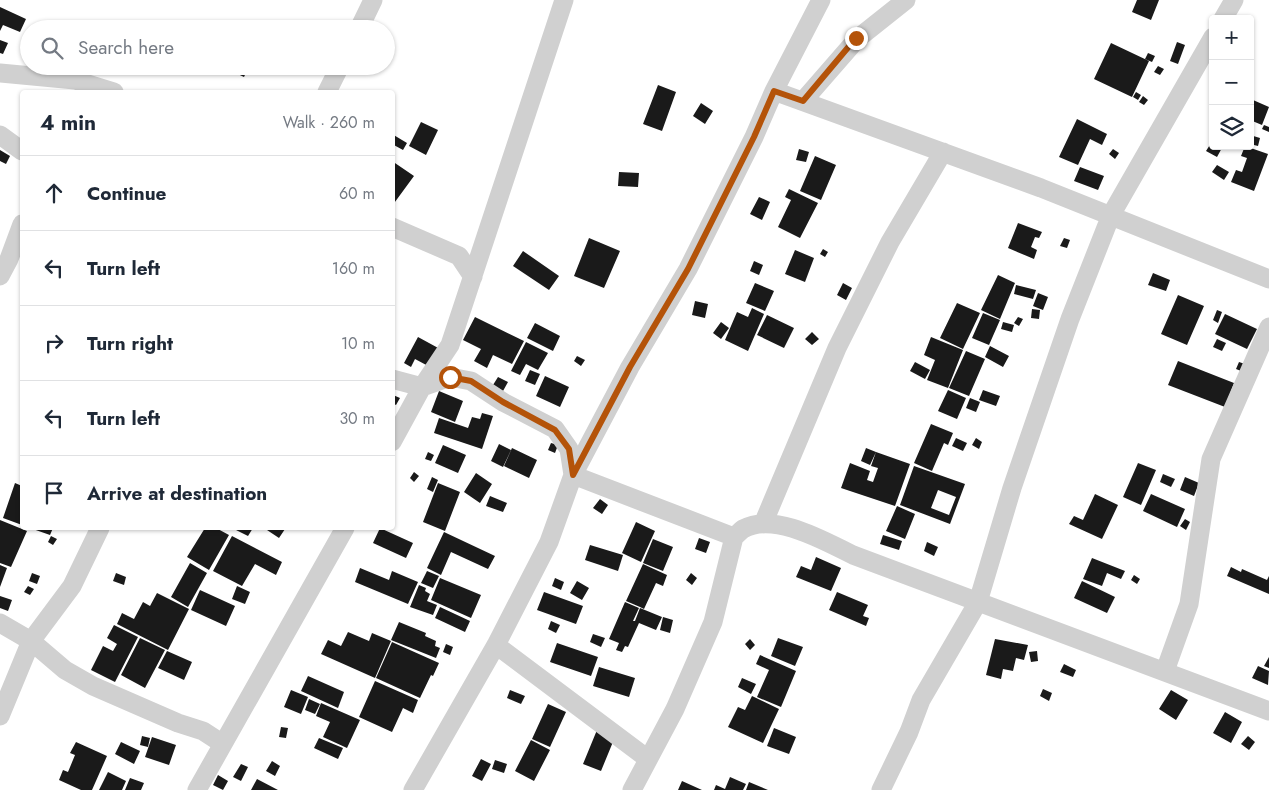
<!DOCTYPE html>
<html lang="en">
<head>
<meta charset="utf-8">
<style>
	body { margin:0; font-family:Jost,sans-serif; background:#f6f6f7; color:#1f2937 }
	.controls { position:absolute; right:15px; top:15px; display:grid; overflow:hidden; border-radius:5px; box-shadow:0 1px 4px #0004 }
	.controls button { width:45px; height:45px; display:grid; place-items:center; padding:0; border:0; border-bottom:1px solid #e0e1e3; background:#fff; color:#1f2937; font:25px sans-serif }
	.stop { position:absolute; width:15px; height:15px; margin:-11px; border:4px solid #b45309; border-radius:50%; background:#fff }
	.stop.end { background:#b45309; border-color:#fff; box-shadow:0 1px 5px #0008 }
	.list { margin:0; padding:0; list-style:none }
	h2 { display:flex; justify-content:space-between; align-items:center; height:65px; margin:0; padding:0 20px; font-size:21px }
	h2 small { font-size:16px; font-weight:400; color:#747a83 }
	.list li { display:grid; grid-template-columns:32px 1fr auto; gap:15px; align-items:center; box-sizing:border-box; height:75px; padding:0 20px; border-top:1px solid #e0e1e3 }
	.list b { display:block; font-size:19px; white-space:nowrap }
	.list em { font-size:16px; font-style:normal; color:#747a83 }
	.icon { flex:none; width:28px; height:28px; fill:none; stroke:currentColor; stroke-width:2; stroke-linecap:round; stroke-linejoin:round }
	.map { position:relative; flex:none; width:1269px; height:790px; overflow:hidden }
	.search { position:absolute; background:#fff; box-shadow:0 1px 4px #0004; left:20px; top:20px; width:375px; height:55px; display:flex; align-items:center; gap:12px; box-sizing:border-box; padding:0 18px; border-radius:28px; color:#747a83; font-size:19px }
	.panel { position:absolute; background:#fff; box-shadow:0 1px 4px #0004; left:20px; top:90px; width:375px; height:440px; border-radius:5px }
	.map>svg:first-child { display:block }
</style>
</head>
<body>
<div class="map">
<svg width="1269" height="790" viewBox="0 0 1269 790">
	<rect width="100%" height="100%" fill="#fff"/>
	<path fill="#1a1a1a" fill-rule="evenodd" d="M1137,0H1159L1151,20L1132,12Z
		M0,7L26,19L20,32L3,25L0,31Z
		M0,40L8,43L3,54L0,53Z
		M1177,42L1185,45L1178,64L1170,61Z
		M1111,43L1149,61L1132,97L1094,79Z
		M1148,53L1155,56L1152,62L1145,59Z
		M221,66H249L244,77Z
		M1158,66L1164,69L1160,75L1154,72Z
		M658,85L676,92L662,131L643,124Z
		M1136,92L1141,95L1138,100L1133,97Z
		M1143,96L1148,100L1144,105L1139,102Z
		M1253,100L1269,107L1262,125L1250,120V105Z
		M701,103L713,111L705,124L693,116Z
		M1077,119L1107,134L1102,145L1090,139L1078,165L1059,157Z
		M421,122L438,130L426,155L409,146Z
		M1264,125L1269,127V132L1262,129Z
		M392,134L407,143L403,150L392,144Z
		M1250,135L1260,138L1258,146L1250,144Z
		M1213,140V146H1223L1217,157L1206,151Z
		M1245,146L1268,154L1254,191L1231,182L1236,170L1242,172L1247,158L1241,156Z
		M799,149L809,152L806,162L796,160Z
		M1113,149L1119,153L1115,159L1109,154Z
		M0,150L10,156L6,164L0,161Z
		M815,156L836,165L821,200L800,191Z
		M392,161L414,176L392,206Z
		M1217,165L1229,172L1224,180L1212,172Z
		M1080,167L1104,176L1098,190L1074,181Z
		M619,172L639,173L638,187L618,186Z
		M789,189L818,203L800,238L778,227L791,200L785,197Z
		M759,197L770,202L762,220L750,214Z
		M1018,223L1042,232L1039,238L1035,237L1031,247L1037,250L1034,259L1008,248Z
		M589,238L620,251L604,288L574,276Z
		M1064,238L1070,240L1067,248L1060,246Z
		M823,249L828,252L825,257L820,254Z
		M795,250L814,258L805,282L785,274Z
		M523,251L559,276L549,290L513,266Z
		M754,261L763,265L759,275L750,271Z
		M1153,273L1170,280L1166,291L1148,285Z
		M998,275L1015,283L1000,319L981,310Z
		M755,283L774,291L765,311L746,303Z
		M843,283L852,288L846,300L837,295Z
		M1016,285L1036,290L1033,299L1014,294Z
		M1038,293L1048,297L1043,310L1033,306Z
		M1178,295L1204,306L1187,345L1161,334Z
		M695,301L708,304L705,318L692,315Z
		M957,303L980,313L963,349L940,338Z
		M752,308L764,314L748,351L725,340L737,312L748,317Z
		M1032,309L1040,310L1039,319L1031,318Z
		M1217,310L1222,312L1218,323L1213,320Z
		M983,313L1000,320L989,345L972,338Z
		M1225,314L1257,329L1247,349L1215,334Z
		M767,315L794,328L784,348L757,335Z
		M475,317L524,341L512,364L493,355L487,368L474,361L481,349L463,340Z
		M1018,317L1023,319L1019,326L1014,323Z
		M721,322L729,328L721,339L713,333Z
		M1003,322L1014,325L1012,332L1001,329Z
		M535,323L560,336L553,351L527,338Z
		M812,332L819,339L812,345L805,339Z
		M418,337L440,349L430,367L415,359L411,367L404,363Z
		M931,337L963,350L948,388L927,380L935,360L924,355Z
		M1217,339L1226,343L1222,351L1213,347Z
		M526,342L548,353L538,370L526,364L520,375L511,371Z
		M990,346L1009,356L1003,367L985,357Z
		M966,351L985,359L969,396L949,388Z
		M577,356L585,360L581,366L574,361Z
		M1178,361L1234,383L1225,407L1168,385Z
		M915,362L930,370L925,379L910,371Z
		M1239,362L1245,364L1241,371L1236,369Z
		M530,370L540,374L535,385L525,381Z
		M545,376L569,387L560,407L536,396Z
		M498,377L508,382L503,391L493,385Z
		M948,390L966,398L957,419L938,411Z
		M983,390L1000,396L996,406L979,400Z
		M439,391L463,401L455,422L431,412Z
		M393,395L400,398L396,405L392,403Z
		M970,398L980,402L976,412L966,408Z
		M482,413L493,416L482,449L434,433L439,418L468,428L472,417L480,419Z
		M931,424L953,433L948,445L944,443L932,471L914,463Z
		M956,438L967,443L963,451L952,446Z
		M976,438L982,442L979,449L972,445Z
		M551,443L558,445L555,453L548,450Z
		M499,444L511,450L503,467L491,461Z
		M443,445L466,455L458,473L435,463Z
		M512,448L537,460L529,478L504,466Z
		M866,448L876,452L870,465L861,461Z
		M428,452L434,455L431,461L425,459Z
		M876,452L910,464L895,506L841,488L850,463L870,471L867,480L873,482L878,468L871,466Z
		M1138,463L1156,470L1141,505L1123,497Z
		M914,466L965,484L950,524L900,505ZM938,490L956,497L949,515L931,508Z
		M414,472L419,476L414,482L410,478Z
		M476,473L492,484L480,503L464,492Z
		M1163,474L1175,479L1171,487L1160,482Z
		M432,477L438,480L433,492L427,489Z
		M1185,477L1199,483L1194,496L1180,490Z
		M15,483L22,486V525L3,518Z
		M438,483L460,492L445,531L423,522Z
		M1095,494L1118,505L1102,539L1069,524L1074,516L1083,520Z
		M1151,494L1185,509L1177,527L1143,511Z
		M490,496L507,503L503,512L486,506Z
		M600,499L608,505L602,514L593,508Z
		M897,506L915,514L905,539L886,531Z
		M1185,519L1190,522L1186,530L1180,526Z
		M0,520L27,531L11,567L0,563Z
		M636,522L655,531L641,562L622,553Z
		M30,528H53L50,535Z
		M205,528H216L229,535L209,570L187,557Z
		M237,528H253L248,536L236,530Z
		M269,528H284L285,529L279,538L267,530Z
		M380,528L413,543L406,558L373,543Z
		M444,532L495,556L488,569L451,552L441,575L427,568Z
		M883,535L902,541L899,550L880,544Z
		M51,536L57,539L53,545L48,542Z
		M232,536L282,562L276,575L255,564L242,586L213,571Z
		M699,538L710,542L706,553L695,549Z
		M653,539L673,547L663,571L643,563Z
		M927,542L938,547L934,556L924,551Z
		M590,545L623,555L618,571L585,560Z
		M816,557L841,568L831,591L796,577L801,566L811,570Z
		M1092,558L1125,571L1121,579L1107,573L1102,586L1083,579Z
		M190,563L207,573L188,607L171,597Z
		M643,564L667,575L663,586L656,583L644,609L640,607L641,604L640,607L626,601Z
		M0,565L7,568L0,587Z
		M1231,567L1241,572L1242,569L1267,580L1269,576V594L1227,576Z
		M360,568L389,580L392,571L418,582L408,604L355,582Z
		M427,571L439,576L433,588L421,583Z
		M32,573L40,576L37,584L29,581Z
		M116,573L126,577L124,585L113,581Z
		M691,573L697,578L692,585L686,580Z
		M1134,575L1140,579L1137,584L1131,580Z
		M440,578L481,595L471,618L431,600Z
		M555,578L564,582L561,590L552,586Z
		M577,581L589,588L582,600L570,593Z
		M1082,581L1115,597L1107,613L1074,598Z
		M419,585L426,588L425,591L430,594L427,601L437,605L433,615L410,607Z
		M28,586L34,589L30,595L24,592Z
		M237,586L250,592L245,604L232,599Z
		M200,590L235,606L226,626L191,610Z
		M544,592L583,606L576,624L537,610Z
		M837,592L868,605L863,616L869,618L866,626L829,610Z
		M157,593L189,609L168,650L117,624L122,613L134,619L143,602L150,606Z
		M0,596L12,600L8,611L0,608Z
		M625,602L639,608L633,621H635L640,608L662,617L656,630L639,623L628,647L625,646L622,652L616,650L619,643L609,639Z
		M440,607L470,621L465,632L435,618Z
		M663,617L673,620L670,633L660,630Z
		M551,621L560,625L556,633L548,629Z
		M399,622L426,633L425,636L436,641L435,646L440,648L436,658L391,640Z
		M114,625L138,637L115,682L91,670L103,646L113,651L117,644L107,638Z
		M348,632L369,641L372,633L391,641L375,678L321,654L328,640L341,646Z
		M593,634L605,638L601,647L590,642Z
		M140,638L165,650L145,688L121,675Z
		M778,638L803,647L795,666L771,656Z
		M750,639L755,645L750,650L745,644Z
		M995,639L1028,645L1024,660L1016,658L1013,671L1003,669L1001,679L986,675Z
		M392,642L439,663L433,676L431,675L420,698L376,678Z
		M557,643L598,657L591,676L550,662Z
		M446,644L453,647L450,655L443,652Z
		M167,651L192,662L184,680L158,668Z
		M1037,651L1038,661L1031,662L1029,652Z
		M760,655L796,671L781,707L757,697L769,670L756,664Z
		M1269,657V668L1264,666Z
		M1064,664L1076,670L1073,677L1060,672Z
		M1258,666L1269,671L1268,685L1252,678Z
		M599,667L635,678L629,697L593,686Z
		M308,676L344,692L338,708L301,691Z
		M742,678L756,684L751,694L738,687Z
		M375,681L418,700L413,713L403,708L392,732L359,717Z
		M1043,689L1052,693L1049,701L1040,696Z
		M291,690L308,697L301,714L284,707Z
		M510,690L525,696L521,704L507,698Z
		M1171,690L1188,700L1176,720L1159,709Z
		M752,696L779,709L763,743L728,727L738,707L745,710Z
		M309,699L320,704L315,714L305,710Z
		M321,703L360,720L347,748L323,737L330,722L316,716Z
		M548,704L566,712L550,747L532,739Z
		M1225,712L1242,722L1231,743L1213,733Z
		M281,727L288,728L286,738L279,737Z
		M774,728L796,737L789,754L767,746Z
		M597,730L615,737L601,771L583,764Z
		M142,736L150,738L148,747L140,745Z
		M1248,736L1255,742L1249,750L1241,744Z
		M152,737L176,745L169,765L145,757Z
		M319,738L343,748L338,759L314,748Z
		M531,740L550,750L534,781L515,771Z
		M76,742L107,756L92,790H81L59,780L63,770L68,772L75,755L70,753Z
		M121,742L140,751L134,764L115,754Z
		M481,759L491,764L482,781L472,776Z
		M495,760L507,764L504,773L492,769Z
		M272,761L280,766L275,776L266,771Z
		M241,764L248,767L241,781L233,777Z
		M108,772L126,781L122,790H99Z
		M218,775L228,781L223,790L213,785Z
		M730,777L746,784L743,790H714L716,785L725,789Z
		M130,778L144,783L141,790H125Z
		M257,779L278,790H251Z
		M682,781L702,790H678Z
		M749,782L768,790H746Z"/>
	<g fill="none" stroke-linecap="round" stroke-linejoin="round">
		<path stroke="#d0d0d0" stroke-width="19" d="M1223,19L1234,0
			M359,29L373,0
			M0,73L75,80L114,92
			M774,91L1041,188L1269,279
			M327,92L340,66
			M803,101L857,39L906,0
			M0,135L22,151
			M392,227L459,256L473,277
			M0,276L9,259L22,224
			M392,379L422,387L450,377L471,381L503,402L555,429L569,449L573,475L734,537C737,535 740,531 743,529C775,512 824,541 853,555L1269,711
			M392,442L422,387L450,345L564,0
			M763,524L837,348L890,242L943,152
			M0,623L31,641L65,670L93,686L178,723L203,731L223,744
			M496,645L648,759
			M1165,671L1189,604L1211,459L1269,327
			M0,716L31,641L72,586L100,528
			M197,790L345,528
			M413,790L496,645L549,542L573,475L630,367L688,269L754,137L774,91L821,0
			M632,790L675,709L713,622L734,537
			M881,790L909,732L921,700L978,602L1012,488L1070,319L1111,215L1213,37"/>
	</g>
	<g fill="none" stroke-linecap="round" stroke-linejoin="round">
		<path stroke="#b45309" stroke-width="6" d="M450,377L471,381L503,402L555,430L569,449L573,475L630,367L688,269L754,137L774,91L803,101L856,38"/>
	</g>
</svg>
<div class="controls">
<button>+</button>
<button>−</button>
<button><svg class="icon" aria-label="layers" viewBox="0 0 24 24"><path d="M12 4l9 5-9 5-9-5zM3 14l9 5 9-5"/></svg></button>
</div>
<div class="stop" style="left:450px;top:377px"></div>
<div class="stop end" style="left:856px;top:38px"></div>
<div class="search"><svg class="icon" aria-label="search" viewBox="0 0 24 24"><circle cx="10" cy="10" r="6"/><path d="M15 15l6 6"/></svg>Search here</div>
<section class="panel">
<h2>4 min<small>Walk · 260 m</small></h2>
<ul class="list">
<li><svg class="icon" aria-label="ahead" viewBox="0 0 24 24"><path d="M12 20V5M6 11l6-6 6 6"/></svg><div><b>Continue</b></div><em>60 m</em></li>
<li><svg class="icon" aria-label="left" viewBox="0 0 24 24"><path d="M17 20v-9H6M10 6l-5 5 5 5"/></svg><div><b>Turn left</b></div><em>160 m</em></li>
<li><svg class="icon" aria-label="right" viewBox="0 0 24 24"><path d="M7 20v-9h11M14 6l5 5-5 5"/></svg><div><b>Turn right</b></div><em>10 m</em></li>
<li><svg class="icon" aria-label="left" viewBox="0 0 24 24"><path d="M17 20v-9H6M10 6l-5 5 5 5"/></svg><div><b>Turn left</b></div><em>30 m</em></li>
<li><svg class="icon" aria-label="arrive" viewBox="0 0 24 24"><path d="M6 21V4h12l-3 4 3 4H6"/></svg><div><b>Arrive at destination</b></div></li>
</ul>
</section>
</div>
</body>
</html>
